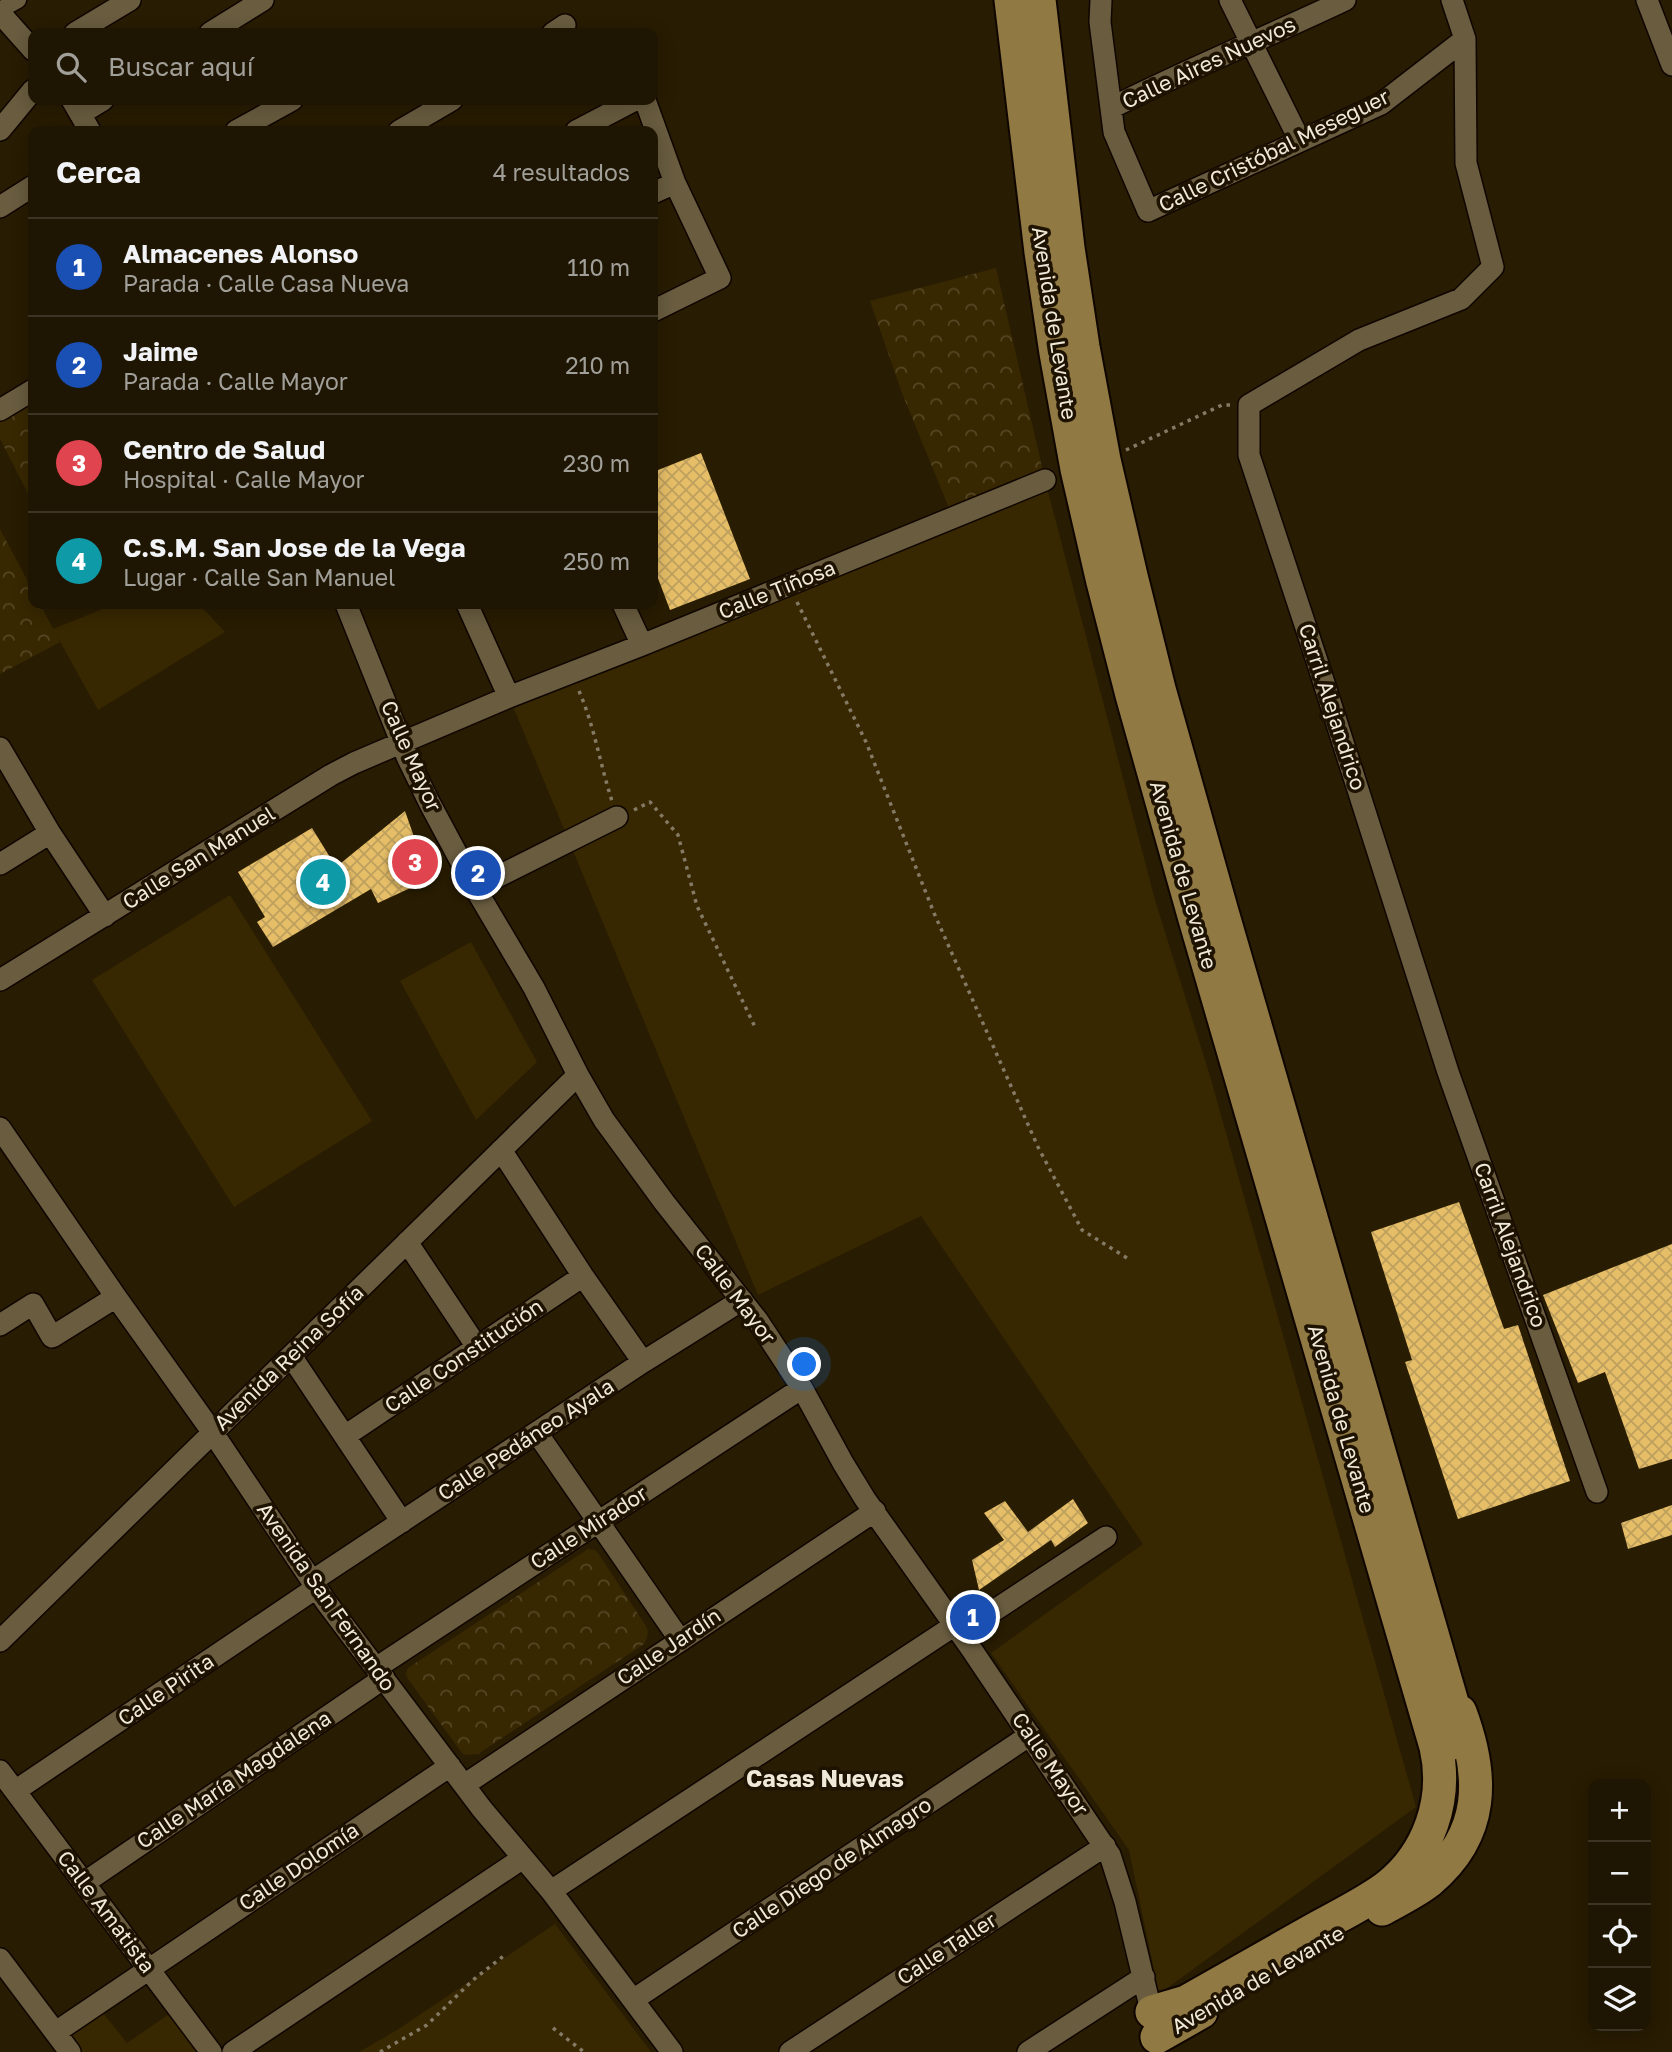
<!DOCTYPE html>
<html lang="es">
<head>
<meta charset="utf-8">
<style>
	body { margin:0; font-family:"Golos Text",sans-serif; background:#261e0c; color:#f1f3f6 }
	.controls { position:absolute; right:21px; bottom:21px; display:grid; overflow:hidden; border-radius:14px; box-shadow:0 4px 18px #0003 }
	.controls button { width:63px; height:63px; display:grid; place-items:center; padding:0; border:0; border-bottom:2px solid #3c3424; background:#1e1502; color:#f1f3f6; font:35px sans-serif }
	.you { position:absolute; left:805px; top:1365px; width:24px; height:24px; margin:-18px; border:5px solid #fff; border-radius:50%; background:#1a73e8; box-shadow:0 0 0 10px #1a73e833 }
	.badge { display:grid; place-items:center; width:46px; height:46px; border-radius:50%; background:#8c9099; color:#fff; font-size:23px; font-weight:700 }
	.pin { position:absolute; translate:-50% -50%; border:4px solid #fff; box-shadow:0 2px 7px #0006 }
	.list { margin:0; padding:0; list-style:none }
	h2 { display:flex; justify-content:space-between; align-items:center; height:91px; margin:0; padding:0 28px; font-size:30px }
	h2 small { font-size:23px; font-weight:400; color:#a19f99 }
	.list li { display:grid; grid-template-columns:46px 1fr auto; gap:21px; align-items:center; box-sizing:border-box; height:98px; padding:0 28px; border-top:2px solid #3c3424 }
	.list b { display:block; font-size:26px; white-space:nowrap }
	.list p { margin:0; font-size:23px; white-space:nowrap; color:#a19f99 }
	.list em { font-size:23px; font-style:normal; color:#a19f99 }
	.icon { flex:none; width:38px; height:38px; fill:none; stroke:currentColor; stroke-width:2; stroke-linecap:round; stroke-linejoin:round }
	.map { position:relative; flex:none; width:1672px; height:2052px; overflow:hidden }
	.search { position:absolute; background:#1e1502; box-shadow:0 4px 18px #0003; left:28px; top:28px; width:630px; height:77px; display:flex; align-items:center; gap:18px; box-sizing:border-box; padding:0 24px; border-radius:14px; color:#a19f99; font-size:26px }
	.panel { position:absolute; background:#1e1502; box-shadow:0 4px 18px #0003; left:28px; top:126px; width:630px; height:483px; border-radius:14px }
	.map>svg:first-child { display:block }
</style>
</head>
<body>
<div class="map">
<svg width="1672" height="2052" viewBox="0 0 1672 2052">
	<defs>
		<pattern id="forest-crowns" width="20" height="18" patternUnits="userSpaceOnUse" patternTransform="scale(1.75)"><rect width="20" height="18" fill="#382801"/><path d="M2 6a3 3 0 1 1 6 0M12 15a3 3 0 1 1 6 0" fill="none" stroke="#554725"/></pattern>
		<pattern id="building-cross-hatch" width="8" height="8" patternUnits="userSpaceOnUse" patternTransform="scale(1.75)"><rect width="8" height="8" fill="#e6be67"/><path d="M0 0l8 8M0 8l8-8" fill="none" stroke="#bea05e"/></pattern>
	</defs>
	<rect width="100%" height="100%" fill="#281c02"/>
	<path fill="#382801" d="M1045,480L1155,900L1210,1076L1416,1807L1159,1994L1129,1850L991,1653L1143,1544L921,1216L758,1295L509,697Z
		M115,604H199L225,632L98,710L53,629Z
		M230,895L372,1121L234,1207L92,980Z
		M471,942L537,1062L476,1120L400,981Z
		M555,1924L651,2052H359L397,2030Z
		M96,2004L127,2043L178,2008L211,2052H71L56,2032Z"/>
	<path fill="url(#forest-crowns)" d="M996,268L1045,480L953,518L902,393L870,301Z
		M33,397V503L0,439V418Z
		M0,529L33,591V604H40L60,642L0,674Z
		M588,1549L595,1550L600,1556L646,1626C649,1633 648,1637 644,1644L478,1754L466,1755L462,1753L408,1679L406,1674L408,1668Z"/>
	<path fill="url(#building-cross-hatch)" d="M701,453L750,579L670,610L653,565V472Z
		M405,811L419,851L424,848L436,876L378,903L371,889L273,947L257,922L265,917L238,872L312,828L336,867Z
		M1459,1202L1504,1329L1518,1325L1570,1481L1458,1519L1405,1362L1412,1360L1371,1232Z
		M1672,1244V1459L1639,1469L1605,1372L1578,1383L1543,1295Z
		M1073,1499L1088,1523L1055,1547L1051,1540L979,1590L972,1560L1004,1540L984,1513L1005,1501L1028,1532Z
		M1672,1505V1535L1628,1549L1621,1523Z"/>
	<g fill="none" stroke-linecap="round" stroke-linejoin="round">
		<g stroke="#100600" stroke-width="19">
			<path id="pedestrian" d="M0,10L18,0"/>
		</g>
		<g stroke="#100600" stroke-width="24">
			<path id="minor" d="M1101,0L1100,22L1114,132L1148,211L1381,104L1465,39
				M1230,0L1300,141
				M1452,0L1465,39L1466,163L1493,267L1461,299L1359,340L1249,405V455L1317,661L1448,1072L1597,1492
				M1647,0L1672,65
				M0,13L33,50
				M75,33L130,0
				M210,33L263,0
				M553,33L565,25
				M72,100L90,131
				M645,100L675,183L720,278L653,311
				M1111,108C1188,69 1267,37 1345,0
				M80,114L103,100
				M0,130L33,90
				M236,131L292,100
				M399,131L452,100
				M576,131L635,100
				M653,193L675,183
				M0,207L33,186
				M0,410L33,390
				M346,604L408,759L429,802L475,888L534,988L578,1075L604,1120L664,1202L758,1321L802,1388L843,1463L865,1499L970,1647L1110,1855L1125,1902L1154,2023
				M467,604L509,697
				M623,604L642,645
				M0,748L50,833L105,916
				M0,864L50,833
				M475,888L617,817
				M0,980L331,775L354,763L509,697L642,645L1045,480
				M0,1128L116,1297L213,1433L326,1602L482,1809L551,1891L672,2052
				M501,1150L583,1276L643,1362
				M407,1242L477,1347
				M0,1325L33,1304L52,1337L116,1297
				M291,1356L402,1522
				M537,1433L680,1640
				M345,1436L583,1276
				M312,1581L643,1362L742,1300
				M960,1633L1106,1537
				M0,1641L578,1075
				M376,1668L802,1388
				M0,1771L211,2052
				M464,1785L875,1511
				M15,1791L316,1588
				M84,1883L384,1678
				M551,1891L955,1625
				M0,1959L70,2052
				M633,2000L1030,1735
				M56,2032L450,1766
				M233,2052L523,1858
				M790,2052L1105,1846
				M1028,2052L1144,1977"/>
		</g>
		<g stroke="#100600" stroke-width="37">
			<path id="primary" d="M1011,0L1041,252L1056,353L1077,469L1103,582L1132,695L1195,919L1436,1747C1448,1799 1429,1854 1387,1887C1363,1905 1334,1918 1308,1933C1267,1956 1227,1979 1186,2002L1152,2012
				M1039,0L1068,248L1083,347L1104,460L1131,576L1159,689L1222,912L1460,1730L1455,1741L1447,1745L1436,1740L1432,1733
				M1382,1909C1398,1900 1415,1892 1429,1881C1485,1834 1484,1776 1460,1712
				M1157,2037L1201,2012"/>
		</g>
		<path stroke="#847a65" stroke-width="3.5" stroke-dasharray="3.5 5" stroke-linecap="butt" d="M1126,450L1222,405H1230
			M797,602L866,742L934,913L1038,1147L1082,1230L1127,1258
			M579,691C594,725 600,764 612,801
			M634,810L650,802L678,835L697,906L755,1027
			M553,2028L584,2052
			M380,2052L427,2025L473,1980L506,1954"/>
		<use href="#pedestrian" stroke="#695c3f" stroke-width="16"/>
		<use href="#minor" stroke="#695c3f" stroke-width="21"/>
		<use href="#primary" stroke="#917943" stroke-width="33"/>
	</g>
	<g text-anchor="middle" stroke-width="7" stroke-linejoin="round" paint-order="stroke">
		<g font-size="21" fill="#f0e9d9" stroke="#1e1200">
			<text transform="translate(1209 63) rotate(-25)" y="7">Calle Aires Nuevos</text>
			<text transform="translate(1274 151) rotate(-26)" y="7">Calle Cristóbal Meseguer</text>
			<text transform="translate(1054 323) rotate(81)" y="7">Avenida de Levante</text>
			<text transform="translate(777 590) rotate(-22)" y="7">Calle Tiñosa</text>
			<text transform="translate(1332 707) rotate(72)" y="7">Carril Alejandrico</text>
			<text transform="translate(411 756) rotate(66)" y="7">Calle Mayor</text>
			<text transform="translate(199 858) rotate(-32)" y="7">Calle San Manuel</text>
			<text transform="translate(1183 875) rotate(74)" y="7">Avenida de Levante</text>
			<text transform="translate(1510 1245) rotate(70)" y="7">Carril Alejandrico</text>
			<text transform="translate(735 1294) rotate(53)" y="7">Calle Mayor</text>
			<text transform="translate(464 1356) rotate(-34)" y="7">Calle Constitución</text>
			<text transform="translate(289 1358) rotate(-44)" y="7">Avenida Reina Sofía</text>
			<text transform="translate(1341 1419) rotate(74)" y="7">Avenida de Levante</text>
			<text transform="translate(526 1440) rotate(-33)" y="7">Calle Pedáneo Ayala</text>
			<text transform="translate(589 1528) rotate(-33)" y="7">Calle Mirador</text>
			<text transform="translate(326 1597) rotate(55)" y="7">Avenida San Fernando</text>
			<text transform="translate(669 1647) rotate(-34)" y="7">Calle Jardín</text>
			<text transform="translate(166 1690) rotate(-34)" y="7">Calle Pirita</text>
			<text transform="translate(1050 1764) rotate(56)" y="7">Calle Mayor</text>
			<text transform="translate(234 1780) rotate(-34)" y="7">Calle María Magdalena</text>
			<text transform="translate(299 1867) rotate(-34)" y="7">Calle Dolomía</text>
			<text transform="translate(832 1868) rotate(-34)" y="7">Calle Diego de Almagro</text>
			<text transform="translate(106 1912) rotate(53)" y="7">Calle Amatista</text>
			<text transform="translate(947 1949) rotate(-33)" y="7">Calle Taller</text>
			<text transform="translate(1258 1980) rotate(-30)" y="7">Avenida de Levante</text>
		</g>
		<g font-size="23" font-weight="bold" fill="#f0e9d9" stroke="#1e1200">
			<text x="825" y="1787">Casas Nuevas</text>
		</g>
	</g>
</svg>
<div class="controls">
<button>+</button>
<button>−</button>
<button><svg class="icon" aria-label="locate" viewBox="0 0 24 24"><circle cx="12" cy="12" r="6"/><path d="M12 2v4M12 18v4M2 12h4M18 12h4"/></svg></button>
<button><svg class="icon" aria-label="layers" viewBox="0 0 24 24"><path d="M12 4l9 5-9 5-9-5zM3 14l9 5 9-5"/></svg></button>
</div>
<div class="you"></div>
<div class="pin badge" style="left:973px;top:1617px;background:#1a4fb4">1</div>
<div class="pin badge" style="left:478px;top:873px;background:#1a4fb4">2</div>
<div class="pin badge" style="left:415px;top:862px;background:#e0444e">3</div>
<div class="pin badge" style="left:323px;top:882px;background:#0f9aa8">4</div>
<div class="search"><svg class="icon" aria-label="search" viewBox="0 0 24 24"><circle cx="10" cy="10" r="6"/><path d="M15 15l6 6"/></svg>Buscar aquí</div>
<section class="panel">
<h2>Cerca<small>4 resultados</small></h2>
<ul class="list">
<li><span class="badge" style="background:#1a4fb4">1</span><div><b>Almacenes Alonso</b><p>Parada · Calle Casa Nueva</p></div><em>110 m</em></li>
<li><span class="badge" style="background:#1a4fb4">2</span><div><b>Jaime</b><p>Parada · Calle Mayor</p></div><em>210 m</em></li>
<li><span class="badge" style="background:#e0444e">3</span><div><b>Centro de Salud</b><p>Hospital · Calle Mayor</p></div><em>230 m</em></li>
<li><span class="badge" style="background:#0f9aa8">4</span><div><b>C.S.M. San Jose de la Vega</b><p>Lugar · Calle San Manuel</p></div><em>250 m</em></li>
</ul>
</section>
</div>
</body>
</html>
